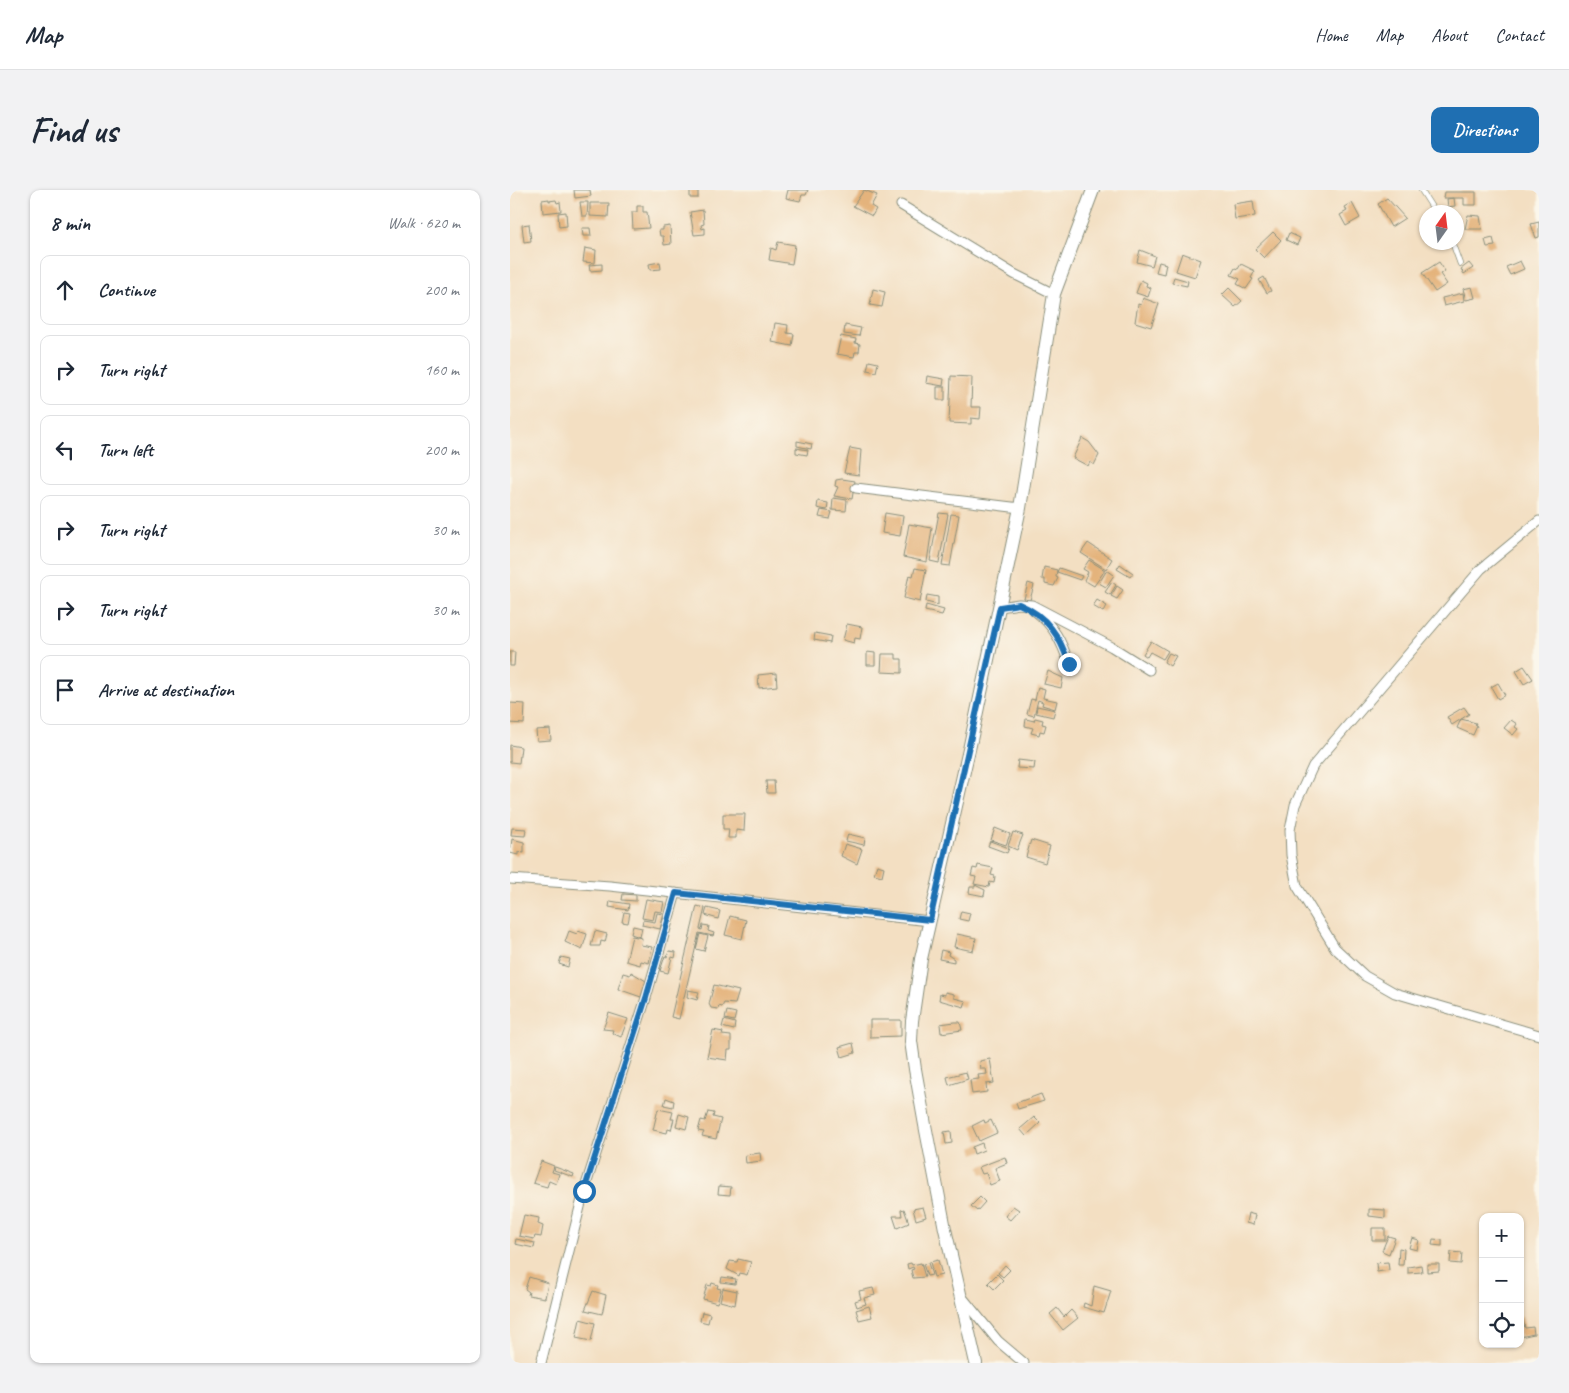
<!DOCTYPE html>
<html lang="en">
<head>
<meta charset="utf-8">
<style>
	body { margin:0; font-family:Caveat,sans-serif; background:#f2f2f3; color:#1f2937 }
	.controls { position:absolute; right:15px; bottom:15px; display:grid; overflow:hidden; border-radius:10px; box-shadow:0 1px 4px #0004 }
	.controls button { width:45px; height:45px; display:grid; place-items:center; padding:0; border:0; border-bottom:1px solid #e0e1e3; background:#fff; color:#1f2937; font:25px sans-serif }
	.compass { position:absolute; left:909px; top:15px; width:45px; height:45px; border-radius:50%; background:#fff; box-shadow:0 1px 4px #0004; rotate:14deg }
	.stop { position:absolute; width:15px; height:15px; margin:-11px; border:4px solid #1f6fb2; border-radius:50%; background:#fff }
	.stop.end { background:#1f6fb2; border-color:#fff; box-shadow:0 1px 5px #0008 }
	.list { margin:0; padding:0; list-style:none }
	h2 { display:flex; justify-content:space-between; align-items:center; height:65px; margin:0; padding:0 20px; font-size:21px }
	h2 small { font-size:16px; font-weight:400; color:#747a83 }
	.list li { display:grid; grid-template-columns:32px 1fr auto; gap:15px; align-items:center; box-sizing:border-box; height:70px; margin:0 10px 10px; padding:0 10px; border:1px solid #e0e1e3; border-radius:10px }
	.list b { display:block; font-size:19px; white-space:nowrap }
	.list em { font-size:16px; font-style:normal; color:#747a83 }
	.icon { flex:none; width:28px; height:28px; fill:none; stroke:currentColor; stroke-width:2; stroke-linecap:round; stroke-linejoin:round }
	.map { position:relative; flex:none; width:1029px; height:1173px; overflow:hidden; border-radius:10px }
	header { display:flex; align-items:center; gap:30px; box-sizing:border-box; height:70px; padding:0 25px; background:#fff; border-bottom:1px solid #e0e1e3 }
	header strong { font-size:24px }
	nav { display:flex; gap:28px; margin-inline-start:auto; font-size:18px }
	.intro { display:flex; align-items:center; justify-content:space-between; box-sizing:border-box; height:120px; padding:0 30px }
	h1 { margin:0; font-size:35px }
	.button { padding:12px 22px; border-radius:10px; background:#1f6fb2; color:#fff; font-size:18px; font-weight:700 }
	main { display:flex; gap:30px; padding:0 30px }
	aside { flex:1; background:#fff; border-radius:10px; box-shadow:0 1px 4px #0004 }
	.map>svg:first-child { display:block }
</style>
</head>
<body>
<header>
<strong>Map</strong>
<nav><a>Home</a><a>Map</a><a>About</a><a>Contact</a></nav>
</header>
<div class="intro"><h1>Find us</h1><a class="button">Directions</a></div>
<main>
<aside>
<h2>8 min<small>Walk · 620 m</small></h2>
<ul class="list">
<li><svg class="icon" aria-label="ahead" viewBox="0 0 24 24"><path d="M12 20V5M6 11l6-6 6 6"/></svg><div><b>Continue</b></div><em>200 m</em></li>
<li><svg class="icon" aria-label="right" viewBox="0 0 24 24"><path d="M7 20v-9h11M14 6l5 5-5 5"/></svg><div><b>Turn right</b></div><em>160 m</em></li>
<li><svg class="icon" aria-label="left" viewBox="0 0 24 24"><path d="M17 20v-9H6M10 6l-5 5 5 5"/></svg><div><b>Turn left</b></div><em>200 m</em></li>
<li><svg class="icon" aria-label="right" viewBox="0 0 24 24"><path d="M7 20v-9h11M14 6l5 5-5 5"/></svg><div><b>Turn right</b></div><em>30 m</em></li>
<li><svg class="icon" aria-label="right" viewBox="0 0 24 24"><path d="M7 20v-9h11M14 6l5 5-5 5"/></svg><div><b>Turn right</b></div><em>30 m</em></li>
<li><svg class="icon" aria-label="arrive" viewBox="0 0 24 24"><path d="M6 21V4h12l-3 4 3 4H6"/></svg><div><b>Arrive at destination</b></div></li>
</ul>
</aside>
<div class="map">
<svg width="1029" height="1173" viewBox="0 0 1029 1173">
	<rect width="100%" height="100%" fill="#fbf7ec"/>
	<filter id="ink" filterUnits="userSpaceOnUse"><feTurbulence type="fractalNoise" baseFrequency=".02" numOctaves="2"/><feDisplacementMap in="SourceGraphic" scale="10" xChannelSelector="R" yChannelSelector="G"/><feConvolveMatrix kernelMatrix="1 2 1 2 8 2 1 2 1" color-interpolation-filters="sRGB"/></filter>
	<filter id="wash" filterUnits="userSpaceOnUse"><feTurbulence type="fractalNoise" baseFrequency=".0096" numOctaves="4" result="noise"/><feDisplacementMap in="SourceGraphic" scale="20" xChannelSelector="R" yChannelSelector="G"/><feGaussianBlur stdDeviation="1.12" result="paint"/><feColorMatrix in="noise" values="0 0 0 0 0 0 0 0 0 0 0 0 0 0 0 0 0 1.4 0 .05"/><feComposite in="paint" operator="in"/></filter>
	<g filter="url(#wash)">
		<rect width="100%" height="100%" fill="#f3dfc2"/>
		<g id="blocks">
			<path fill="#e4b37b" d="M64,0H80L81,6L65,8Z
				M180,0H188V8H180Z
				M278,0H298L296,5H292L290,11L276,8Z
				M354,0L367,5L361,16L366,19L362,26L343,16Z
				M934,2H966V15H954V8H944L945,16L938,17L937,9L944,8H933Z
				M877,8L895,28L881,37L868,14Z
				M39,9V11L46,10L47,13L50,12L51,21L33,23L32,10Z
				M743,11L745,26L725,29L723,14Z
				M70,12H78L77,26H72Z
				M80,13H99L98,27L80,26Z
				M842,13L850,28L836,36L830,25L837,21L835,17Z
				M127,16H133V22H137L139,38L123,39L122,22H127Z
				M193,20L194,34L191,35L192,39L195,38V44L184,45L180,22Z
				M56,22L57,36L49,37L48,23Z
				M958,25L970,26L972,39H955Z
				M1029,32V47L1026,48L1021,34Z
				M19,34L21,51L14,52L12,35Z
				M160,36L161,54L154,55L153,46H150L149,40H153V37Z
				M72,38H80L81,46H73Z
				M763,42L771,50L754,68L745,59Z
				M779,43L790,48L787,55L776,50Z
				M983,48L985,56L977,57L975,50Z
				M268,52L285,55L282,74L259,70L261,58L266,60Z
				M75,58L86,60L85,73L73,72Z
				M630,60L645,66L642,76L627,72Z
				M672,63L691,70L685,87L666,81Z
				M1010,71L1014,79L1000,85L996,77Z
				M150,72L151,79L140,80L139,74Z
				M649,72L656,74L654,84L646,82Z
				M929,72L935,81L930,84L937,94L925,102L912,83Z
				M959,73L963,78L954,84L951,79Z
				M92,74V80L80,81L79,75Z
				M731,74L745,81L741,88L743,89L736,99L727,94L730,89L721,85L725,78L728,79Z
				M664,87L678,91L677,96L662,93Z
				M754,87L761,101L757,103L749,90Z
				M631,90L637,93L636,96L641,98L638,107L626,103Z
				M962,97L965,108L956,110L953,99Z
				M719,98L732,111L725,117L712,105Z
				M363,99L375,102L372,117L360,115Z
				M953,103L954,111L934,116L932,108Z
				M633,108L649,114L641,137L625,132L628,114L631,115Z
				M265,133L278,135L277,143L284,144L282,156L262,152Z
				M335,135L351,138L349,146L334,144Z
				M331,146L346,149L345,153L350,154L349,162H345L344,167L327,164Z
				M359,171L368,173L366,182L357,180Z
				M417,186L434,189L433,196L416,193Z
				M441,186L462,187L461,217H471L470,229L461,228V234L439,233Z
				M427,197H435V210H427Z
				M572,248L579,252L589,265L584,275L580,272L578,276L563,268Z
				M287,251L302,254L301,259L287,256Z
				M286,258L298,260L297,265L286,263Z
				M340,258L351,260L349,285L334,283Z
				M332,289L345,291L342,309L324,306L328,297L325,296L326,290Z
				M323,308L337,310L336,321L322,320Z
				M308,311L318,313L317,320L307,318Z
				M311,320L322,322L320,329L309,327Z
				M375,323L393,326L390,346L372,343Z
				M429,323L438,324L429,373L420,371Z
				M441,324L449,325L440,376L432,375Z
				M399,334L422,338L417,372L393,367Z
				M578,353L602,369L596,379L571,363Z
				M579,370L595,380L584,396L574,390L578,382L573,379Z
				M610,374L623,383L620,387L607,379Z
				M534,377L547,380L546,387L548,388L544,396L535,394V389H532Z
				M405,378L416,380L410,412L394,408L399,385L403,386Z
				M549,378L572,386L570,390L547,382Z
				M597,380L604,385L596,397L589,393Z
				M602,392L606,395L600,405L595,402Z
				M518,393L524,395L520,410L514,409Z
				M607,396L613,400L607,409L601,406Z
				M417,405L428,407V415L416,412Z
				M587,410L597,416L593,422L583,416Z
				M416,415L434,420L432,425L415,421Z
				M337,434L352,437L350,449L345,448L344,453L333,450Z
				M305,443L321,446L320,453L304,450Z
				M641,451L658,461L653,469L640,462L637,467L633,464Z
				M0,462H5L4,476H0Z
				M357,462L365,463V475H357Z
				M659,463L666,466L660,476L654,472Z
				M372,464H386V469H392V483L371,482Z
				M1014,476L1023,489L1014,494L1006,481Z
				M538,481L553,488L551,498L534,494Z
				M266,483L267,496L249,498L248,485Z
				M988,493L995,505L988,509L981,497Z
				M528,497L535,499L533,508L547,511L545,519L532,515L533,512L528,510L524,526L517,524L521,509L525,510Z
				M0,513L15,514L14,534L0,533Z
				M527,516L545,520L543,527L526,523Z
				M954,517L959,524L942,535L937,527Z
				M525,528L533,530L532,534L536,535L534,542L530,541L529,545L521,543L523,538L515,536L516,529L524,531Z
				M951,529L966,533L965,535L967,536L963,545L947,538Z
				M1001,530L1007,534L1005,537L1008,539L1003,545L994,538Z
				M40,539L41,550L27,551L26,540Z
				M0,555L11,557L9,573L0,572Z
				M508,570L525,572L524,579L507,578Z
				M256,591H264L265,603H257Z
				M213,624H235L234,641L226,640V648H218L219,639H213Z
				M2,638L16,639L15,646L1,645Z
				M485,638L500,644L496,655L481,650Z
				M503,642L513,645L507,660L498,656Z
				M338,644L355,648L354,655L336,651Z
				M2,649L14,652V663L8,662V665L0,663Z
				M521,650L540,656L535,673L516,667Z
				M480,651L499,658L497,663L478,656Z
				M335,654L352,659L347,674L331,666Z
				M367,675L374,677L372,686L364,684Z
				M468,675L483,678L481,685L485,686L484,693L480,692L479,697L464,694L466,687L461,686L463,678L467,679Z
				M465,695L475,700L474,706L459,703L460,697H465Z
				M113,704L126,705V711L112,710Z
				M136,709L154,712L152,722L145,721L143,730L132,728Z
				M100,711L119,714L118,720L99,717Z
				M187,716L195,718L190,739L192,740L193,735L199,736L198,741L204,743L203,746L189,743L169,829L161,827Z
				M197,718L210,721L208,729L195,725Z
				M451,721L460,723L458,731L449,729Z
				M114,722L120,723L118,733L112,732Z
				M147,723L154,724L150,739L132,735L133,730L145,732Z
				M220,726L236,730L232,749L215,745Z
				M123,736L132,738L130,747L121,744Z
				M59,741L67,744L68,741L77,744L72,760L55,752Z
				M85,741L97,744L95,752L91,751L90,756H81Z
				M190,744L198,746L194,761L186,759Z
				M447,744L466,748L463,761L444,757Z
				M122,746L132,748L131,755L142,757L139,773L131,771L130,775L116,771Z
				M431,760L439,762L438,765L444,769V772L429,769Z
				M159,761L166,762L165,768L162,767L158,783L150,781L155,766L157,767Z
				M51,767L60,769L58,777L49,774Z
				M121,782L136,791L131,807L108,799L113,783L120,785Z
				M204,795L229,801L225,814L214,813L212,817L209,816L208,819L201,818L199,814Z
				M178,800L189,802L187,810L177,807Z
				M435,802L444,804V808L456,811L454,817L429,810L430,804L435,805Z
				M217,821L226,823L224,831L215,829Z
				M99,823L118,829L111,847L102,843L103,840L93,839Z
				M214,830L225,833L224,840L212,837Z
				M360,830H391V846L360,847Z
				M445,832H450L452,840L431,843L430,834Z
				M203,840L213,842L212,845L221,846V860H218L217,870L197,867Z
				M343,853L345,863L332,867L329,857Z
				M480,869L484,893L476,894L477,902L462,904L460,890L469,889L468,885L477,884L476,879H471L470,871Z
				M456,882L458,889L439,895L437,887Z
				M531,904L534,911L508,919L506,913Z
				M156,908L164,911L163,917L154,915Z
				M148,919L163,922L161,929H164L161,940L158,939L157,943L143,940Z
				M198,922L204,923L203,927L211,929L206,949L192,946L194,942L188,941L191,930L195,931Z
				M169,924L179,927L176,939L166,936Z
				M524,927L530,933L516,946L510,939Z
				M474,930L475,933L481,930L487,943L469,951L462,936Z
				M441,941L442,953L436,954L434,942Z
				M472,953L474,960L464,964L462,957Z
				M250,963L251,971L236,973L235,965Z
				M495,967L497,973L485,978L490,991L480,995L476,983L472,984L469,977Z
				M31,971L44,976L42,982L49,984L46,994L39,991L37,997L23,993Z
				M45,977L64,984L63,987L44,980Z
				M209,996L221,997L220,1005L208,1004Z
				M470,1007L475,1012L467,1021L461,1016Z
				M503,1016L509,1020L500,1030L495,1026Z
				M413,1017L416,1027L406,1030L403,1019Z
				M394,1019L399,1033L387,1038L383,1026H392L391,1020Z
				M859,1019L875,1020V1028L859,1026Z
				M738,1023L745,1025L743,1035L736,1033Z
				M14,1025L29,1028L28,1034L33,1036L31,1047L25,1046L24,1049L9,1046Z
				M862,1038H875V1050H862Z
				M878,1046L885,1048L879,1064L872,1061Z
				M902,1048L909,1050L907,1060L899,1058Z
				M6,1049L25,1053L24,1058L5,1054Z
				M923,1049L932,1050V1056L922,1055Z
				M889,1058L894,1059L893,1075H888Z
				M941,1062L952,1063L951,1074L940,1073Z
				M228,1069L241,1072L237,1085L230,1083L229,1086L217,1079L220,1071L227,1072Z
				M428,1070L432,1085L424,1087L420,1072Z
				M878,1072L879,1080L867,1082L866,1073Z
				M401,1073L402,1075L411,1073L415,1087L403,1088L401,1080L404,1079L403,1077L398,1079L397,1074Z
				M418,1073L422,1085L417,1086L413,1074Z
				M917,1074H929V1081L917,1082Z
				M495,1075L500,1080L493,1087L488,1083Z
				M911,1075L912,1082L898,1083V1077Z
				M487,1084L493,1090L484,1099L478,1093Z
				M19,1087L38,1093L35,1108L18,1105L19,1102L15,1099Z
				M212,1087L226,1089L225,1094L211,1092Z
				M202,1093L208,1095L207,1098L211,1099L207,1113L193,1109L197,1095L201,1096Z
				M584,1096L601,1101L594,1123L573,1117L574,1113L581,1116Z
				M213,1098L227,1101L225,1115L210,1111Z
				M363,1098L365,1105L354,1108L356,1114L347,1117L345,1111L351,1109L349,1101Z
				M83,1101L96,1105L92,1124L75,1120Z
				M359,1116L362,1127L349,1130L346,1120Z
				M547,1118L554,1127L561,1120L568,1128L553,1140L540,1124Z
				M192,1122L200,1124L198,1133L190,1131Z
				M1010,1127H1012L1015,1138L1023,1137L1024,1144L1010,1147Z
				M70,1129L85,1133L81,1151L66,1148Z"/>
		</g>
	</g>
	<g filter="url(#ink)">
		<use href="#blocks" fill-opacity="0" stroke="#898e7b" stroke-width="1"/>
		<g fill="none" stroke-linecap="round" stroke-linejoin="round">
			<g stroke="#898e7b" stroke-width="6">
				<path id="lane" d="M911,0L925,22
					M942,52L950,74"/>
			</g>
			<g stroke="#898e7b" stroke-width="11">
				<path id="street" d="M391,15L504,84L544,104
					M346,298L510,318
					M1029,331L971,379L803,576L785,615L780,640L781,665L787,696L825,758L855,786L885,803L1029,845
					M490,417L509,414L522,415L602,457L639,480
					M525,421C544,436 552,452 559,474
					M0,689L100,696L420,731
					M452,1107L488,1151L514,1173
					M31,1173L74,1001L136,808L166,703"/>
			</g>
			<g stroke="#898e7b" stroke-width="14">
				<path id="secondary" d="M466,1173L435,1039L415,935L405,879L401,851L402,831L411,769L460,555L510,318L544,104L583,0"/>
			</g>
			<use href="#lane" stroke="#fff" stroke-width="4.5"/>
			<use href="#street" stroke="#fff" stroke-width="9"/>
			<use href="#secondary" stroke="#fff" stroke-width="12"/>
		</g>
	</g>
	<g fill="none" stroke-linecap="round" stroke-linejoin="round" filter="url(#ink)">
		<path stroke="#1f6fb2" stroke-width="6" d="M74,1001L136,808L166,703L420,730L490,417L509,414C537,426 550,446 559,474"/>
	</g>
</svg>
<div class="controls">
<button>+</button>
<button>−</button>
<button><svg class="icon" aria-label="locate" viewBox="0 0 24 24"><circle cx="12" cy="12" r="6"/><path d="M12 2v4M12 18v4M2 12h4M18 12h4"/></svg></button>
</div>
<svg class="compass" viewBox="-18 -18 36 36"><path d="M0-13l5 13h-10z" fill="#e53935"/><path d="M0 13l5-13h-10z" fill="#747a83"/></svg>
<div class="stop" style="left:74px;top:1001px"></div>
<div class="stop end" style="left:559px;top:474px"></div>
</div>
</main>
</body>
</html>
